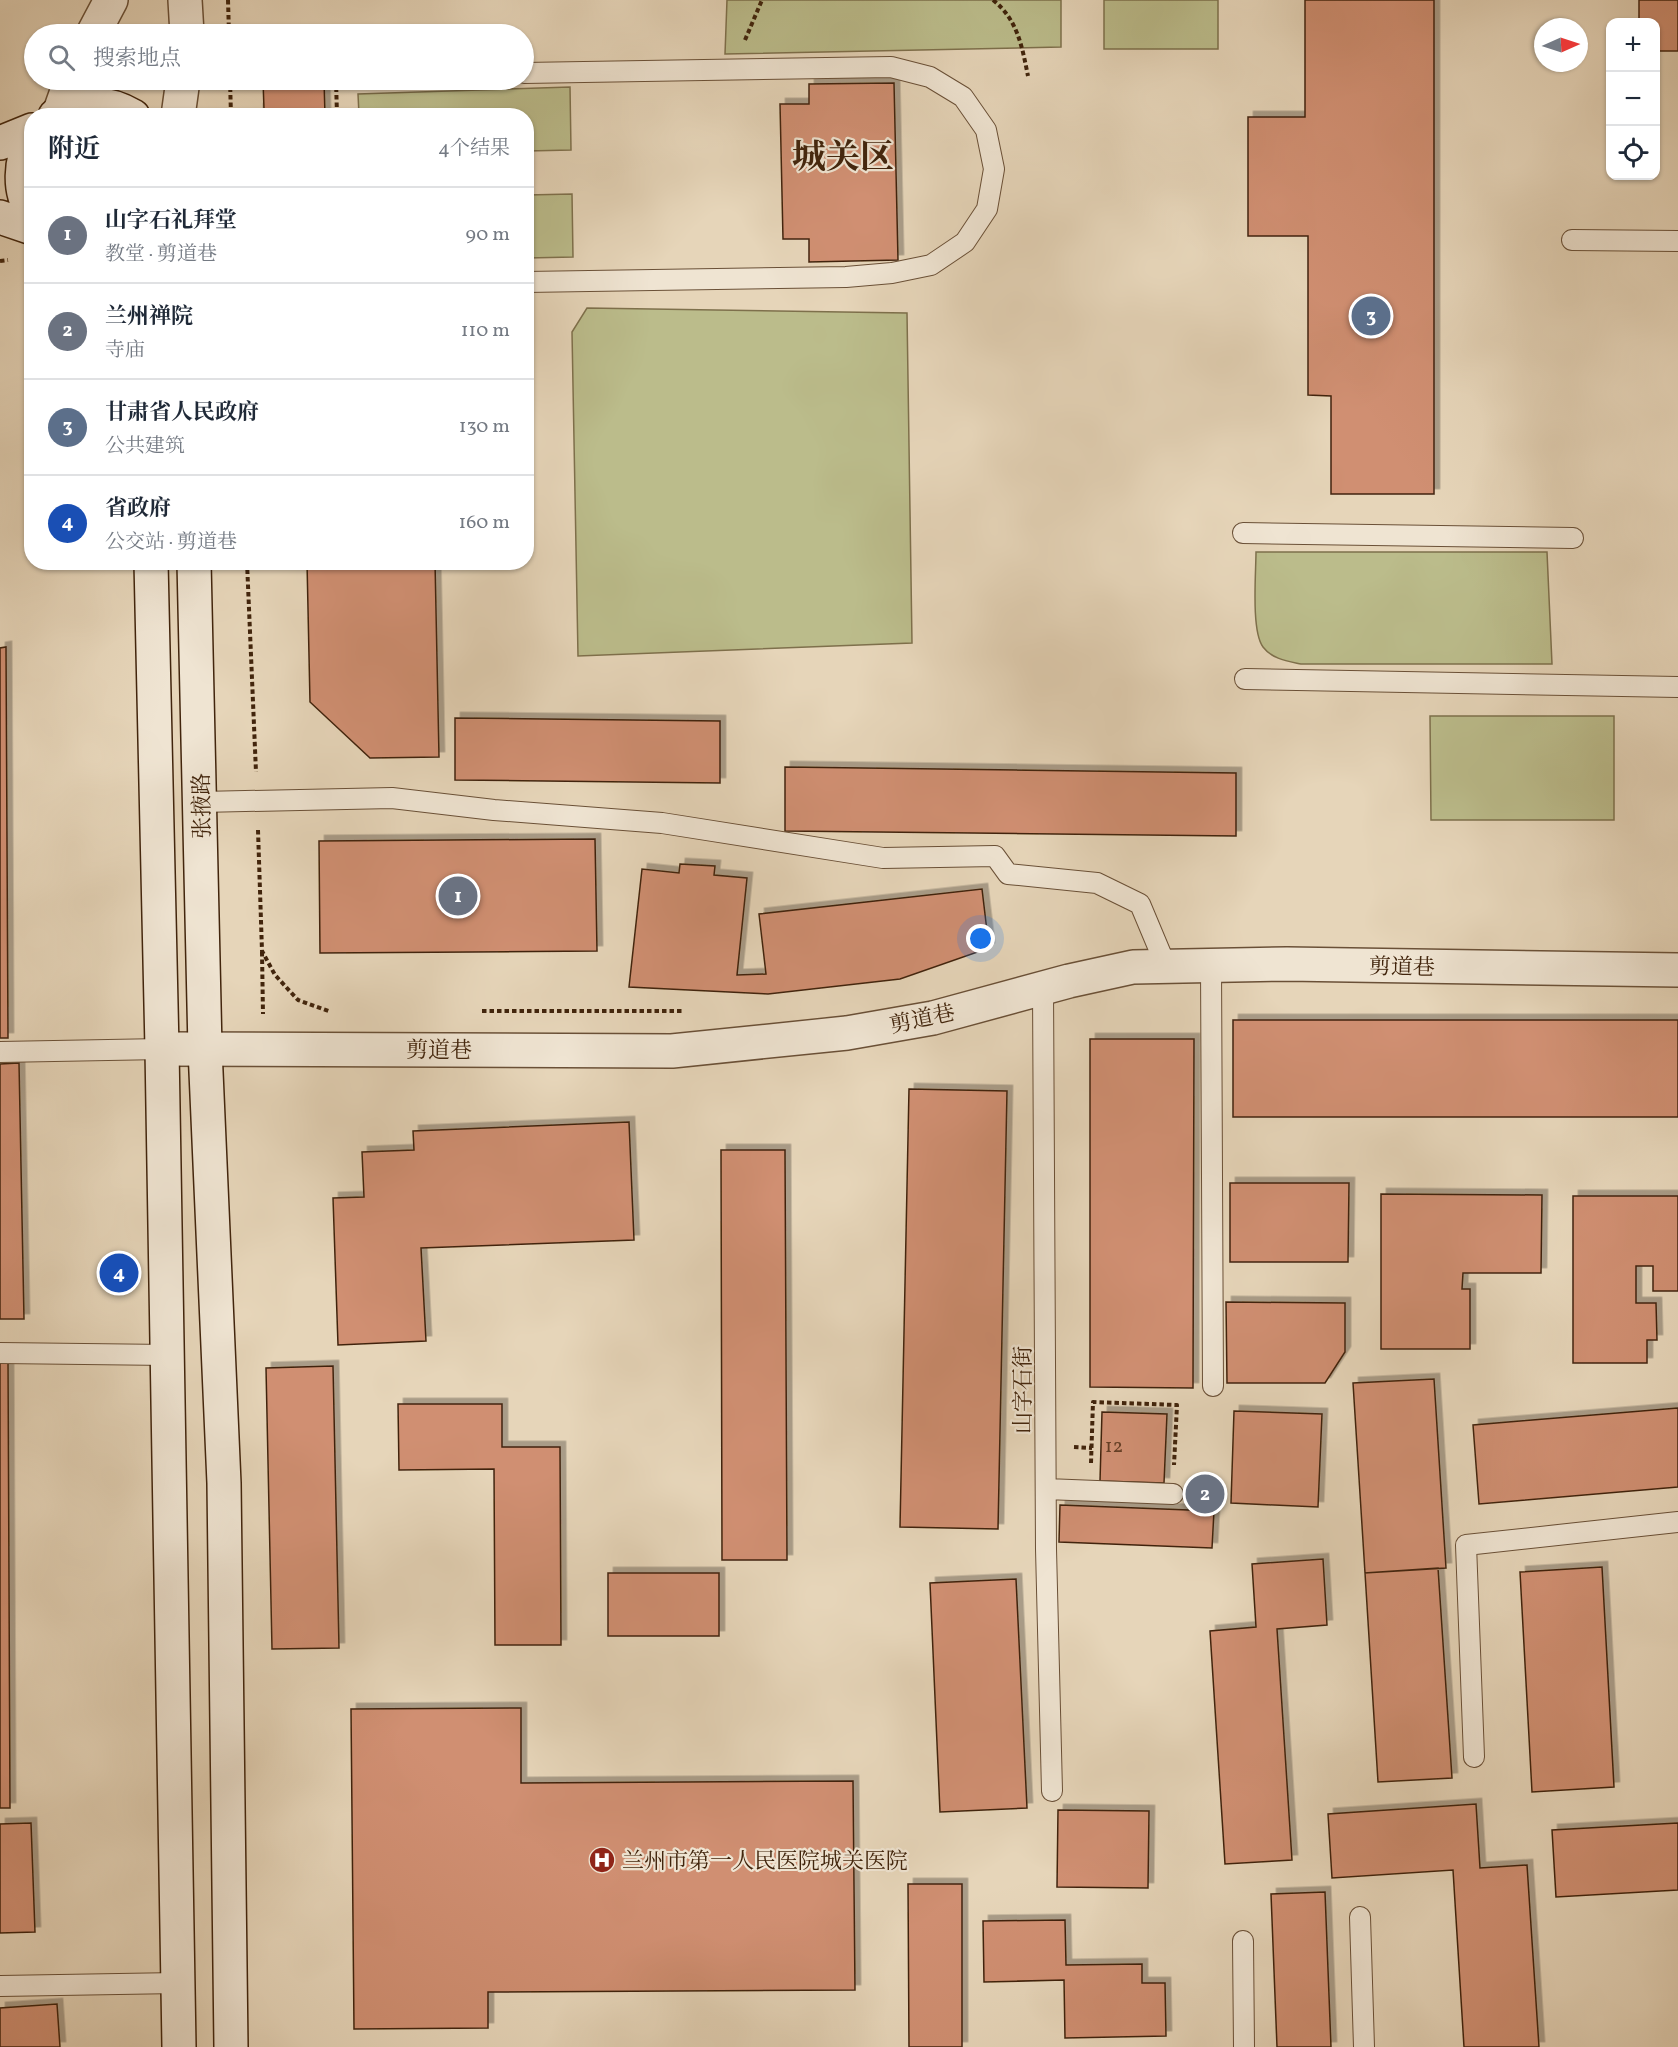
<!DOCTYPE html>
<html lang="zh">
<head>
<meta charset="utf-8">
<style>
	body { margin:0; font-family:Vollkorn,"Noto Serif SC",serif; background:#f6f6f7; color:#1f2937 }
	.controls { position:absolute; right:18px; top:18px; display:grid; overflow:hidden; border-radius:12px; box-shadow:0 2px 4px #0004 }
	.controls button { width:54px; height:54px; display:grid; place-items:center; padding:0; border:0; border-bottom:2px solid #e0e1e3; background:#fff; color:#1f2937; font:30px sans-serif }
	.compass { position:absolute; left:1534px; top:18px; width:54px; height:54px; border-radius:50%; background:#fff; box-shadow:0 2px 4px #0004; rotate:87deg }
	.you { position:absolute; left:981px; top:939px; width:21px; height:21px; margin:-15px; border:4px solid #fff; border-radius:50%; background:#1a73e8; box-shadow:0 0 0 9px #1a73e833 }
	.badge { display:grid; place-items:center; width:39px; height:39px; border-radius:50%; background:#0b8043; color:#fff; font-size:20px; font-weight:700 }
	.pin { position:absolute; translate:-50% -50%; border:3px solid #fff; box-shadow:0 2px 6px #0006 }
	.list { margin:0; padding:0; list-style:none }
	h2 { display:flex; justify-content:space-between; align-items:center; height:78px; margin:0; padding:0 24px; font-size:26px }
	h2 small { font-size:20px; font-weight:400; color:#747a83 }
	.list li { display:grid; grid-template-columns:39px 1fr auto; gap:18px; align-items:center; box-sizing:border-box; height:96px; padding:0 24px; border-top:2px solid #e0e1e3 }
	.list b { display:block; font-size:22px; white-space:nowrap }
	.list p { margin:0; font-size:20px; white-space:nowrap; color:#747a83 }
	.list em { font-size:20px; font-style:normal; color:#747a83 }
	.icon { flex:none; width:33px; height:33px; fill:none; stroke:currentColor; stroke-width:2; stroke-linecap:round; stroke-linejoin:round }
	.map { position:relative; flex:none; width:1678px; height:2047px; overflow:hidden }
	.search { position:absolute; background:#fff; box-shadow:0 2px 4px #0004; left:24px; top:24px; width:510px; height:66px; display:flex; align-items:center; gap:15px; box-sizing:border-box; padding:0 21px; border-radius:33px; color:#747a83; font-size:22px }
	.panel { position:absolute; background:#fff; box-shadow:0 2px 4px #0004; left:24px; top:108px; width:510px; height:462px; border-radius:24px }
	.map>svg:first-child { display:block }
</style>
</head>
<body>
<div class="map">
<svg width="1678" height="2047" viewBox="0 0 1678 2047">
	<defs>
		<filter id="shadow"><feDropShadow dx="5.5" dy="-5.5" stdDeviation="0" flood-color="#0004"/></filter>
	</defs>
	<rect width="100%" height="100%" fill="#e6d5b9"/>
	<filter id="stains"><feTurbulence type="fractalNoise" baseFrequency=".00333" numOctaves="4"/><feColorMatrix values="0 0 0 0 .2 0 0 0 0 .09 0 0 0 0 .02 0 0 0 .5 -.17"/></filter>
	<radialGradient id="worn" r=".72"><stop offset=".6" stop-color="#630" stop-opacity="0"/><stop offset="1" stop-color="#630" stop-opacity=".3"/></radialGradient>
	<path fill="#bbbc8b" stroke="#7e704c" stroke-width="1.5" d="M727,0H1061V47L725,54Z
		M1104,0H1218V49H1104Z
		M570,87L571,150L527,151L526,116L359,115L358,94Z
		M572,194L573,257L527,258V195Z
		M587,308L907,313L912,643L578,656L572,332Z
		M1256,552H1547L1552,664H1301C1287,661 1272,659 1263,647C1251,631 1256,573 1256,552Z
		M1430,716H1614V820H1431Z"/>
	<path fill="#d08f72" stroke="#41240c" stroke-width="1.5" filter="url(#shadow)" d="M1305,0H1434V494H1331V396L1308,395V236H1248V117H1305Z
		M1639,0H1678V51H1656V22H1639Z
		M263,80H324L325,116H258V109H264Z
		M894,83L898,260L809,262V239H783L780,104H809V84Z
		M307,562H435L439,757L370,758L310,702Z
		M6,647L8,1038H0V648Z
		M455,718L720,721V783L455,780Z
		M785,767L1236,773V836L785,831Z
		M595,839L597,951L320,953L319,841Z
		M680,864L715,866L714,875L747,878L737,975L766,974L759,914L982,889L989,948L900,979L768,994L629,987L642,869L679,873Z
		M1233,1020H1678V1117H1233Z
		M1090,1039H1194L1193,1388L1090,1387Z
		M19,1063L24,1319H0V1064Z
		M909,1089L1007,1091L998,1529L900,1527Z
		M629,1122L634,1240L421,1248L426,1341L338,1345L333,1198L364,1197L362,1152L414,1150L413,1131Z
		M721,1150H785L787,1560H722Z
		M1230,1183H1349L1348,1262H1230Z
		M1381,1194L1542,1195L1541,1273H1463L1462,1289H1470V1349H1381Z
		M1573,1196H1678V1291H1653V1266H1636V1303H1656L1657,1340H1647V1363H1573Z
		M1226,1302L1345,1303V1352L1325,1383H1227Z
		M0,1358H8L10,1808H0Z
		M333,1366L339,1648L272,1649L266,1368Z
		M1434,1379L1446,1568L1365,1573L1353,1383Z
		M398,1404H502V1447H560L561,1645H495L494,1469L399,1470Z
		M1678,1408V1487L1479,1504L1473,1425Z
		M1234,1411L1322,1414L1318,1507L1231,1503Z
		M1102,1412L1167,1414L1164,1483L1100,1481Z
		M1060,1505L1214,1511L1212,1548L1059,1542Z
		M1323,1559L1327,1625L1277,1629L1292,1860L1225,1864L1210,1631L1256,1627L1252,1564Z
		M1602,1567L1614,1787L1532,1792L1520,1572Z
		M1438,1568L1452,1778L1378,1782L1365,1573Z
		M608,1573H719V1636H608Z
		M1016,1579L1027,1808L940,1812L930,1583Z
		M521,1708V1783L853,1781L855,1990L488,1992V2028L354,2029L351,1709Z
		M1476,1804L1480,1868L1527,1865L1539,2047H1464L1453,1870L1332,1878L1328,1814Z
		M1058,1810L1149,1811L1148,1888L1057,1887Z
		M31,1823L35,1932L0,1933V1824Z
		M1678,1823V1890L1556,1897L1552,1830Z
		M908,1884H962V2047H909Z
		M1325,1892L1331,2047H1277L1271,1894Z
		M1065,1920L1066,1965L1142,1964V1983H1165L1166,2036L1065,2038L1064,1980L984,1982L983,1921Z
		M57,2004L60,2047H0V2008Z"/>
	<g fill="none" stroke-linecap="round" stroke-linejoin="round">
		<g stroke="#6a5037" stroke-width="22">
			<path id="service" d="M524,73L891,67L930,77L963,97L986,130L994,169L987,209L965,242L931,265L892,273L846,277L526,282
				M1572,240L1678,241
				M1243,533L1573,538
				M1245,679L1678,687
				M201,802L392,798L494,810L662,823L883,858L995,856L1008,874L1097,883L1140,904L1166,966
				M1211,965L1213,1386
				M1043,988L1046,1549L1052,1791
				M0,1052L162,1049
				M0,1353L168,1355
				M1046,1489L1173,1494
				M1474,1757L1466,1545L1678,1522
				M1360,1917L1364,2047
				M1243,1941L1244,2047
				M0,1986L178,1983"/>
		</g>
		<g stroke="#6a5037" stroke-width="36">
			<path id="tertiary" d="M185,0L187,34
				M93,34L111,0
				M60,111L71,80
				M178,116L183,80
				M162,1049L672,1051L847,1033L933,1018L1069,981L1133,967L1287,964L1678,970"/>
		</g>
		<g stroke="#41240c" stroke-width="36">
			<path id="secondary" d="M55,116C78,98 109,102 133,116
				M32,140C20,160 18,191 32,211
				M0,143L32,130
				M0,217L32,228
				M151,562L162,1049L179,2047
				M194,562L205,1049L224,1483L231,2047"/>
		</g>
		<path stroke="#41240c" stroke-width="4" stroke-dasharray="4.5 3" stroke-linecap="butt" d="M228,0L229,34
			M993,0C1018,20 1022,47 1028,76
			M745,40L762,0
			M230,80L231,116
			M336,80L337,116
			M0,261L8,260
			M247,562L256,772
			M258,830L262,951L275,975L298,1000L331,1012
			M262,952L263,1014
			M482,1011H682
			M1074,1447L1092,1448
			M1091,1463L1093,1402L1177,1405L1174,1465"/>
		<use href="#service" stroke="#efe4d2" stroke-width="20"/>
		<use href="#tertiary" stroke="#efe4d2" stroke-width="33"/>
		<use href="#secondary" stroke="#efe4d2" stroke-width="33"/>
	</g>
	<defs>
		<g id="hospital-disc" transform="scale(1.35)"><circle r="9.5" fill="#8f2418" stroke="#efe4d2"/><path d="M-5-5h3v3.5h4V-5h3V5h-3V1.5h-4V5h-3Z" fill="#fff"/></g>
	</defs>
	<g fill-rule="evenodd">
		<use href="#hospital-disc" x="602" y="1860"/>
	</g>
	<g text-anchor="middle" stroke-width="4.5" stroke-linejoin="round" paint-order="stroke">
		<g font-size="20" fill="#653f26">
			<text x="1114" y="1452">12</text>
		</g>
		<g font-size="22" fill="#41240c" stroke="#efe4d2">
			<text transform="translate(201 806) rotate(-91)" y="8">张掖路</text>
			<text transform="translate(1402 966) rotate(1)" y="8">剪道巷</text>
			<text transform="translate(922 1018) rotate(-12)" y="8">剪道巷</text>
			<text x="439" y="1057">剪道巷</text>
			<text transform="translate(1022 1390) rotate(-90)" y="8">山字石街</text>
		</g>
		<g font-size="22" fill="#41240c" stroke="#efe4d2" text-anchor="start">
			<text x="622" y="1868">兰州市第一人民医院城关医院</text>
		</g>
		<g font-size="34" font-weight="bold" fill="#41240c" stroke="#efe4d2">
			<text x="843" y="168">城关区</text>
		</g>
	</g>
	<rect width="100%" height="100%" filter="url(#stains)"/>
	<rect width="100%" height="100%" fill="url(#worn)"/>
</svg>
<div class="controls">
<button>+</button>
<button>−</button>
<button><svg class="icon" aria-label="locate" viewBox="0 0 24 24"><circle cx="12" cy="12" r="6"/><path d="M12 2v4M12 18v4M2 12h4M18 12h4"/></svg></button>
</div>
<svg class="compass" viewBox="-18 -18 36 36"><path d="M0-13l5 13h-10z" fill="#e53935"/><path d="M0 13l5-13h-10z" fill="#747a83"/></svg>
<div class="you"></div>
<div class="pin badge" style="left:458px;top:896px;background:#6b7280">1</div>
<div class="pin badge" style="left:1205px;top:1494px;background:#6b7280">2</div>
<div class="pin badge" style="left:1371px;top:316px;background:#5c6f8a">3</div>
<div class="pin badge" style="left:119px;top:1273px;background:#1a4fb4">4</div>
<div class="search"><svg class="icon" aria-label="search" viewBox="0 0 24 24"><circle cx="10" cy="10" r="6"/><path d="M15 15l6 6"/></svg>搜索地点</div>
<section class="panel">
<h2>附近<small>4个结果</small></h2>
<ul class="list">
<li><span class="badge" style="background:#6b7280">1</span><div><b>山字石礼拜堂</b><p>教堂 · 剪道巷</p></div><em>90 m</em></li>
<li><span class="badge" style="background:#6b7280">2</span><div><b>兰州禅院</b><p>寺庙</p></div><em>110 m</em></li>
<li><span class="badge" style="background:#5c6f8a">3</span><div><b>甘肃省人民政府</b><p>公共建筑</p></div><em>130 m</em></li>
<li><span class="badge" style="background:#1a4fb4">4</span><div><b>省政府</b><p>公交站 · 剪道巷</p></div><em>160 m</em></li>
</ul>
</section>
</div>
</body>
</html>
